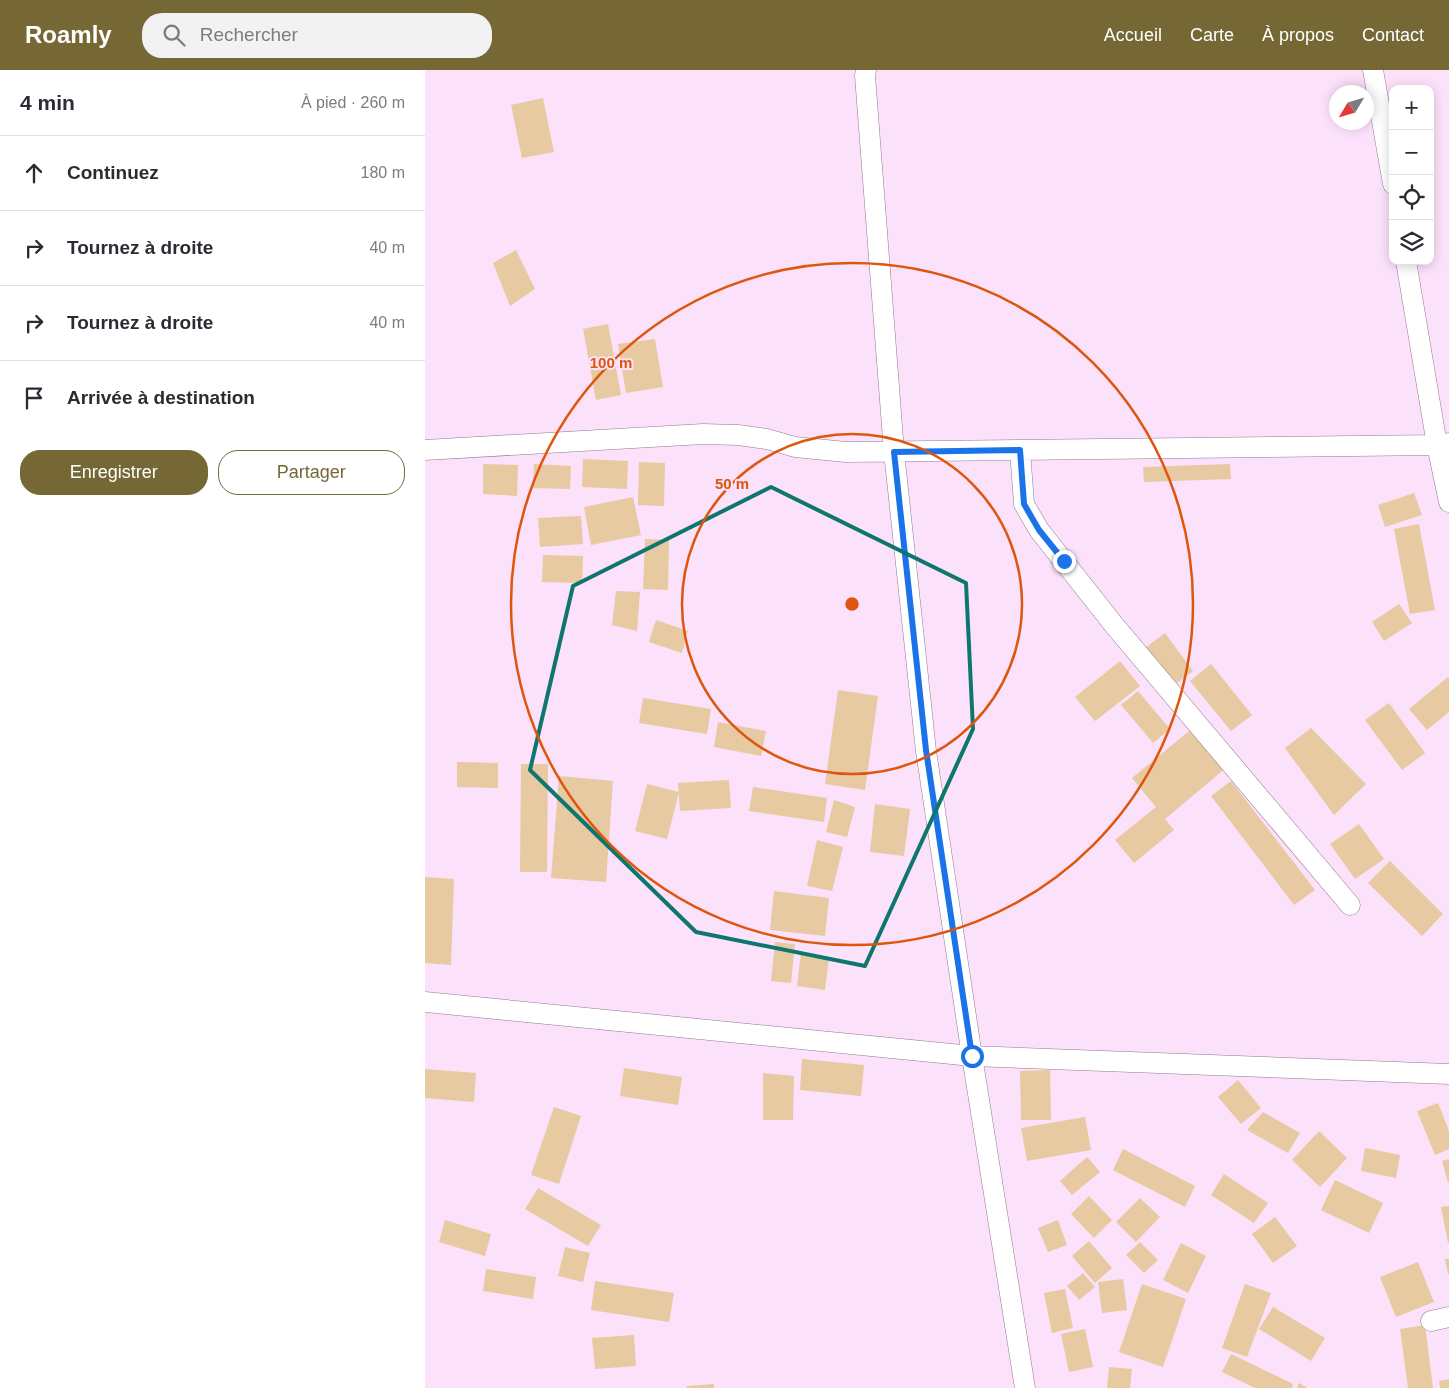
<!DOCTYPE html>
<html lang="fr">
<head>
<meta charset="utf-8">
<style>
	body { margin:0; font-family:Arial,sans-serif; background:#f2f2f3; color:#2b2b33 }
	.controls { position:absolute; right:15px; top:15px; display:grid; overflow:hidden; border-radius:10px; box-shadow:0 2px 12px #0003 }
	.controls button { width:45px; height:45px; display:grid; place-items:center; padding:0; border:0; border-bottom:1px solid #e1e1e2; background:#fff; color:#2b2b33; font:25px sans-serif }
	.compass { position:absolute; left:904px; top:15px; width:45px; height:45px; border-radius:50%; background:#fff; box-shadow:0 2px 12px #0003; rotate:232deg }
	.stop { position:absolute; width:15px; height:15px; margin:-11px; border:4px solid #1a73e8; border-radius:50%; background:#fff }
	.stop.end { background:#1a73e8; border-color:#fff; box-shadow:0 1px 5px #0008 }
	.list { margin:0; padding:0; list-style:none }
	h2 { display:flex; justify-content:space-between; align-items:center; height:65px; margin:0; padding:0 20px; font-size:21px }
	h2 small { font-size:16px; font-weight:400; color:#7c7c81 }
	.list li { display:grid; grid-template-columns:32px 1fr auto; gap:15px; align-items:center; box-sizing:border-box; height:75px; padding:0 20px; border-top:1px solid #e1e1e2 }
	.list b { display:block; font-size:19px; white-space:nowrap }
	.list em { font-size:16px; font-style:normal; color:#7c7c81 }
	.actions { display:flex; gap:10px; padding:15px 20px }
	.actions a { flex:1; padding:11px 0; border:1px solid #766835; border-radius:20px; text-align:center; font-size:18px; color:#766835 }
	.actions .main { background:#766835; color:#fff }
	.icon { flex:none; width:28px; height:28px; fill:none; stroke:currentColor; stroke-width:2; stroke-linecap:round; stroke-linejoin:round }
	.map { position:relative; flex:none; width:1024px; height:1318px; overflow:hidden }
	header { display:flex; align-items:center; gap:30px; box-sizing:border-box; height:70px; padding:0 25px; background:#766835; color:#fff }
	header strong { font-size:24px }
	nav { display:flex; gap:28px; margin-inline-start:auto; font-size:18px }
	.search { width:350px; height:45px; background:#f2f2f3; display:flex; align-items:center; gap:12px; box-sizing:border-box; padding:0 18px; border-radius:20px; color:#7c7c81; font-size:19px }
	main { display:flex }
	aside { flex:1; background:#fff }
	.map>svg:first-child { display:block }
</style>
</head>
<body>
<header>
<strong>Roamly</strong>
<div class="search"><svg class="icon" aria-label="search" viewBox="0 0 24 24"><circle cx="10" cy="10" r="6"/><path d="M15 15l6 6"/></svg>Rechercher</div>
<nav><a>Accueil</a><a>Carte</a><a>À propos</a><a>Contact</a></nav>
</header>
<main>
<aside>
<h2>4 min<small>À pied · 260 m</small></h2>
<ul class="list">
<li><svg class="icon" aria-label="ahead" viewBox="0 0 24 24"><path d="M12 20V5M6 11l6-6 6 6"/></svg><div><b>Continuez</b></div><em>180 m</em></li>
<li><svg class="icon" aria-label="right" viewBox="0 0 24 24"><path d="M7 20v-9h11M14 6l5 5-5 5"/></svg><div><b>Tournez à droite</b></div><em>40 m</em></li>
<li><svg class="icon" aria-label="right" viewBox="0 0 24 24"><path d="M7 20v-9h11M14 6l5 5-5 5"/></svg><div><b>Tournez à droite</b></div><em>40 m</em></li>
<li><svg class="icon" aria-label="arrive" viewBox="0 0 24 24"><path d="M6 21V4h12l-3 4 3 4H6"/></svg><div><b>Arrivée à destination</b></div></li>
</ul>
<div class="actions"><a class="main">Enregistrer</a><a>Partager</a></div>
</aside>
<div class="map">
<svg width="1024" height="1318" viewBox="0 0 1024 1318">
	<rect width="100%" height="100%" fill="#fce1fa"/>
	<path fill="#e7c9a2" d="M118,28L129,82L97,88L86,35Z
		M91,180L110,219L85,236L68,193Z
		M183,254L196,325L171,330L158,259Z
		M230,269L238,317L201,323L193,274Z
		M158,389L203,391L202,419L157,417Z
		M214,392L240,393L239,436L213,435Z
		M58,394L93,395L92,426L58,424Z
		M109,394L146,396L145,419L108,418Z
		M805,394L806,409L719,412L718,397Z
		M989,423L997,445L960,457L953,435Z
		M208,427L216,465L166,475L159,437Z
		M156,446L158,474L115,477L113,448Z
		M994,454L1010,540L985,544L969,459Z
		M220,469L244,470L243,520L218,519Z
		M118,485L158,486L157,513L117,512Z
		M191,521L215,522L212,561L187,555Z
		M974,534L987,553L959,571L947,552Z
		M231,550L263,561L257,583L224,572Z
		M740,563L768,601L748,616L720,578Z
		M695,591L715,616L670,651L650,627Z
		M786,594L827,645L806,661L765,611Z
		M1023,607L1024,608V642L1002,660L984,639Z
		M413,620L453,626L440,720L400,714Z
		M713,621L745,659L728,673L696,635Z
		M218,628L286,639L282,664L214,653Z
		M964,633L1000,683L977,700L940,650Z
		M293,652L341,661L336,686L289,677Z
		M769,657L802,697L740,749L749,760L709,793L690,770L731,737L707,708Z
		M886,658L941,714L909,745L860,678Z
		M32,692L73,693V718L32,717Z
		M96,694H123L122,802H95Z
		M134,706L188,711L181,812L126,808Z
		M304,710L306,738L255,741L253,713Z
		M806,711L890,820L869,835L786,726Z
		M222,714L254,722L242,769L210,761Z
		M328,717L402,728L399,752L324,741Z
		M409,730L430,737L422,767L401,762Z
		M450,734L485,739L479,786L445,782Z
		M934,754L959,789L930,809L905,774Z
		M392,770L418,777L407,821L382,816Z
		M965,791L1018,844L997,866L943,813Z
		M0,807L29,809L26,895L0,893Z
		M349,821L404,828L400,866L345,860Z
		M350,872L370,874L366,913L346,911Z
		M376,883L404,887L400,920L372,916Z
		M377,989L439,995L436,1026L375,1020Z
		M199,998L257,1007L253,1035L195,1026Z
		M0,999L51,1003L49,1032L0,1028Z
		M625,1000L626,1050H596L595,1001Z
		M338,1003L369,1006L368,1050H338Z
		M813,1010L836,1038L816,1054L793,1027Z
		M1013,1033L1024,1061V1079L1010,1085L992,1041Z
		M129,1037L156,1046L134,1114L106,1105Z
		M838,1042L875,1063L863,1083L822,1060Z
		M660,1047L666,1080L602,1091L596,1058Z
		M894,1061L922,1088L895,1117L867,1090Z
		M940,1078L975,1085L971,1108L936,1101Z
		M698,1079L770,1116L760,1137L688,1100Z
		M662,1087L675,1102L647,1125L635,1111Z
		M1024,1089V1112L1023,1113L1017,1091Z
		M799,1104L843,1133L829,1153L786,1125Z
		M910,1110L958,1133L944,1163L896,1140Z
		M113,1118L176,1155L163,1176L100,1139Z
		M664,1126L687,1150L669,1168L646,1144Z
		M715,1128L735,1147L711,1172L691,1152Z
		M1024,1136V1173H1023L1016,1137Z
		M850,1147L872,1176L848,1193L827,1164Z
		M20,1150L66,1164L60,1186L14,1172Z
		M633,1150L642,1175L623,1182L613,1158Z
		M664,1171L687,1198L670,1213L647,1186Z
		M715,1172L733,1190L719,1203L701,1185Z
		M756,1173L781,1186L763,1223L738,1210Z
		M140,1177L165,1183L158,1212L133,1206Z
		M1020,1189H1024V1204H1023Z
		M993,1192L1009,1232L971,1247L955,1207Z
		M61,1199L111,1207L108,1229L58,1221Z
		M658,1203L670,1217L654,1230L642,1216Z
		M698,1209L702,1240L677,1243L673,1212Z
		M170,1211L249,1223L244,1252L166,1240Z
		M717,1214L761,1229L738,1297L694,1282Z
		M820,1214L846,1223L822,1287L797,1278Z
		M640,1219L648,1258L627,1263L619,1223Z
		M848,1237L900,1268L886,1291L834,1259Z
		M1000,1255L1008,1318H983L975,1259Z
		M660,1259L668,1297L644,1302L636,1264Z
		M209,1265L211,1296L170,1299L167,1268Z
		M806,1284L868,1314L867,1318H830L797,1302Z
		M684,1297L707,1299L705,1318H682Z
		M1024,1309V1318H1015L1014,1311Z
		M874,1313L883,1318H872Z
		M289,1314V1318H262V1316Z"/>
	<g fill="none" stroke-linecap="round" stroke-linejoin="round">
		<g stroke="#91798f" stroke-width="21">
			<path id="street" d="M441,0L440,6L469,382L501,681L547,986L600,1318
				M948,0L968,114
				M981,191L1012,375L1024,432
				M0,380L278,364L313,365L342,369L370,377L421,382L1012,375L1024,373
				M595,380L599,434L614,460L689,555L925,835
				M0,932L547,986L1024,1004
				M1006,1251L1024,1247"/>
		</g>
		<use href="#street" stroke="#fff" stroke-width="20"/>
	</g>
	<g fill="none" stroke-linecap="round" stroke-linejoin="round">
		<path stroke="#1a73e8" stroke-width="6" d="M547,986L501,680L469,382L595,380L599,434L614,460L639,491"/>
	</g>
	<path fill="none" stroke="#0f766e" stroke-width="4" stroke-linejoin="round" d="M346,417L541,513L548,659L440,896L271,862L105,700L148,516Z"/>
	<g fill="none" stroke="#de560d" stroke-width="2.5">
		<circle cx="427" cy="534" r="170"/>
		<circle cx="427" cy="534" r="341"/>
	</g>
	<circle cx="427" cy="534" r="8" fill="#de560d" stroke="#fce1fa" stroke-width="2.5"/>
	<g font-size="15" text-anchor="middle" font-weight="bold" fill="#de560d" stroke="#fce1fa" stroke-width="4" stroke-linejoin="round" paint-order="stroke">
		<text x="186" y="298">100 m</text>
		<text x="307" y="419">50 m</text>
	</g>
</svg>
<div class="controls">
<button>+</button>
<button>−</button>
<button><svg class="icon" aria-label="locate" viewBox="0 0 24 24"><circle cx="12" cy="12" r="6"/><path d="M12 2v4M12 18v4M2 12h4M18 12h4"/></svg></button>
<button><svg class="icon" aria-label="layers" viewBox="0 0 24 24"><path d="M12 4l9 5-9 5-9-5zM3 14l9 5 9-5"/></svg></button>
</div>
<svg class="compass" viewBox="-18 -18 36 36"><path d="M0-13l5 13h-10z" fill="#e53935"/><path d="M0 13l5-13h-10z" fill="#7c7c81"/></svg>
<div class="stop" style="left:547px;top:986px"></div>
<div class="stop end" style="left:639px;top:491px"></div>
</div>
</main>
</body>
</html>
